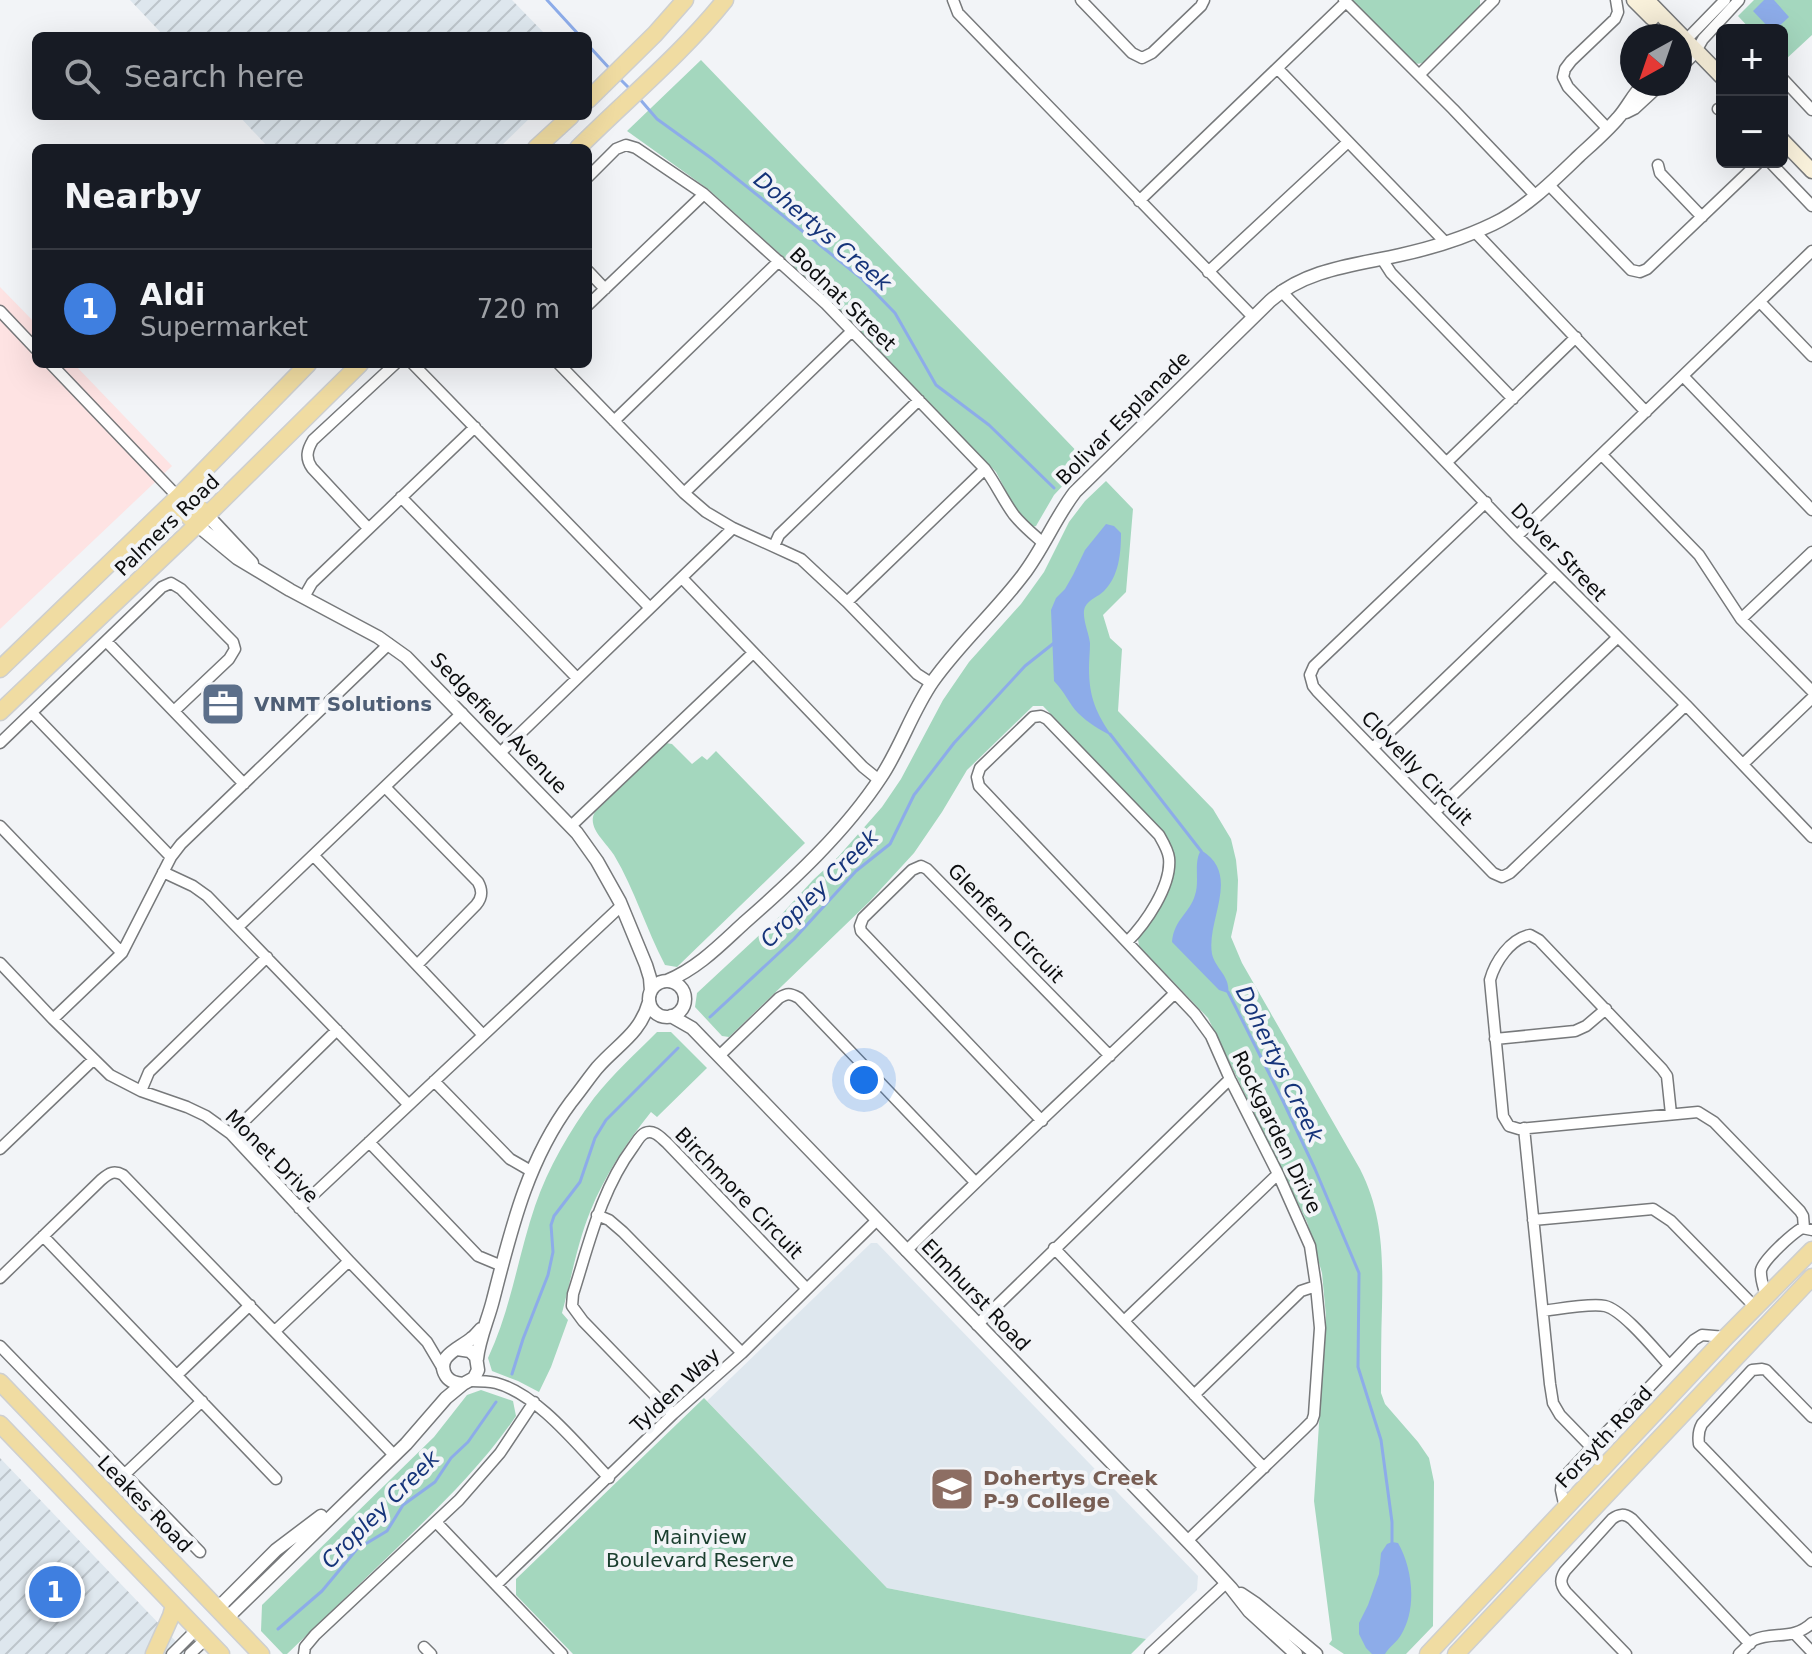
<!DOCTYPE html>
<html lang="en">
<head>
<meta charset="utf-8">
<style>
	body { margin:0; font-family:"DejaVu Sans",sans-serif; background:#20242c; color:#f1f3f6 }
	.controls { position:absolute; right:24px; top:24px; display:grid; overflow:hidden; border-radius:12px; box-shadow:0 8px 32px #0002 }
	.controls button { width:72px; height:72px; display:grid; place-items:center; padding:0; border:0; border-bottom:2px solid #363941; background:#171b24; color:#f1f3f6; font:40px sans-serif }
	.compass { position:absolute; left:1620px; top:24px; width:72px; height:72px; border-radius:50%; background:#171b24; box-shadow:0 8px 32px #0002; rotate:220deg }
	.you { position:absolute; left:864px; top:1080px; width:28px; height:28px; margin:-20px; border:6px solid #fff; border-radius:50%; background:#1a73e8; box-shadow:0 0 0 12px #1a73e833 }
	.badge { display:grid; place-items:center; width:52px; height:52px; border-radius:50%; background:#367a6c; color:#fff; font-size:26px; font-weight:700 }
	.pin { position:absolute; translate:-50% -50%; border:4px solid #fff; box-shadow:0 2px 8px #0006 }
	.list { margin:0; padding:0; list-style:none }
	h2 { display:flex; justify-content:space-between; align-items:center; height:104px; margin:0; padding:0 32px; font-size:34px }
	h2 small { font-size:26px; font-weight:400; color:#9ea1a6 }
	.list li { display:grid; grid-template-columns:52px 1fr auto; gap:24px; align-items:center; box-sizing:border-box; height:120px; padding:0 32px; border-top:2px solid #363941 }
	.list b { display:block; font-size:30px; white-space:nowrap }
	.list p { margin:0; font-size:26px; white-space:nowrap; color:#9ea1a6 }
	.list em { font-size:26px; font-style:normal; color:#9ea1a6 }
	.icon { flex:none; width:44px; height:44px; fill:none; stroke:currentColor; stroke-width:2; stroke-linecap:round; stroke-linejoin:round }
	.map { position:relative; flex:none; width:1812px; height:1654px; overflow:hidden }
	.search { position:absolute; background:#171b24; box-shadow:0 8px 32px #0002; left:32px; top:32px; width:560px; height:88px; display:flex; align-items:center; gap:20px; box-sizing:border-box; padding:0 28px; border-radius:12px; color:#9ea1a6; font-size:30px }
	.panel { position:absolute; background:#171b24; box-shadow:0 8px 32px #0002; left:32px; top:144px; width:560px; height:224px; border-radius:12px }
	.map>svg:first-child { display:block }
</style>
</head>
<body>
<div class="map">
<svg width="1812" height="1654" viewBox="0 0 1812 1654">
	<defs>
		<pattern id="industrial-furrows" width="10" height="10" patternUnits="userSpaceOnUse" patternTransform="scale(2)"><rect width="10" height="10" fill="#dee7ee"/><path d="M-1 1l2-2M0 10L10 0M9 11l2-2" fill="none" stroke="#bdc5cb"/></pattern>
	</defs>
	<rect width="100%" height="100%" fill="#f2f4f7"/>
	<path fill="#fee3e3" d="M0,287L36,324V364H74L172,466L0,629Z"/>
	<path fill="url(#industrial-furrows)" d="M130,0H512L547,36H164Z
		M239,116H532L499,148H269Z
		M0,1458L188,1654H0Z"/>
	<path fill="#dee7ee" d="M871,1243H877L1198,1576L1197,1590L1146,1639L887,1588L707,1401Z"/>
	<path fill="#a4d7be" d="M1350,0H1480V8L1430,58C1423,64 1419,65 1410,62Z
		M1754,0H1812V35L1785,60L1782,56V30H1751L1738,16Z
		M701,60L1086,461L1054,495L1036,526L1032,527L1016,510L996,472L830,299L708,189L627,131Z
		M1106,481L1133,509L1126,592L1103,615L1110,638L1122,649L1118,711L1213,809L1231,839L1236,860L1238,880L1237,910L1231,937L1242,963L1360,1169C1383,1214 1383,1257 1382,1307C1381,1336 1381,1365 1381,1393L1385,1404L1418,1442L1429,1458L1434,1482L1433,1626L1406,1654H1344L1329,1644L1332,1640L1314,1501L1326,1316L1322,1273L1307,1222L1208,1018L1139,946L1138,939C1160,902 1189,872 1161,829L1043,706H1033L967,770L942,812L914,853L869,902L729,1037L722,1036L695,1007L697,993L781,915L813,880L838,857L882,807L901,779L943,700L969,662L1021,604L1044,572L1069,522L1085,501Z
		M666,743L672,744L692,764L702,756L707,760L716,751L805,843L677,967L665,965C646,929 635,890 614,855C606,842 586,827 595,812Z
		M657,1032H671L707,1068L657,1117L651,1112C626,1143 605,1175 590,1212C577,1244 571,1280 562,1313L568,1320L551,1367L539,1392L518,1381L492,1371L488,1358C511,1309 518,1256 535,1206C548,1168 570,1130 594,1098C612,1075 636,1053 657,1032Z
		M481,1390L513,1401L516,1416C482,1466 440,1506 397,1548C360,1583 324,1619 287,1654H283L261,1631L262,1605L434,1437L467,1395Z
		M704,1398L887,1588L1146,1639L1131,1654H573L516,1595V1579Z"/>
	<path fill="#8dace9" d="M1764,0H1774L1789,17L1775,30H1771L1753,11Z
		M1106,524L1114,526L1121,533C1121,553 1119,576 1104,591C1098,597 1089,599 1085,607C1081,616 1089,633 1090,643C1090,651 1089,660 1089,668C1089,697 1096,713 1112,736C1100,730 1088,723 1078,713C1069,704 1065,692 1054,681L1051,610L1056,598L1065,589L1073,575L1085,550Z
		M1201,850C1242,875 1206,919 1212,954C1215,968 1231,977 1228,993L1219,990L1172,942C1174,919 1190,913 1195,895C1200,881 1193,863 1201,850Z
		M1392,1542L1398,1543C1413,1569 1417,1609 1401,1635C1397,1642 1389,1647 1385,1654H1372L1366,1648L1359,1634V1623L1368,1605L1379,1574L1381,1553L1387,1544Z"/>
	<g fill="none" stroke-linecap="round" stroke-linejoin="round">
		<path stroke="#8dace9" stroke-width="3" d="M547,0L580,36
			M588,45L610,69
			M618,77L630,89
			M638,97L657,119L711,158L861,278L895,313L936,385L989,425L1054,488
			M1110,734L1201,851
			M1228,992L1283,1101L1315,1169L1359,1273L1358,1367L1381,1440L1392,1522V1543
			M710,1017L794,939L856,871L890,844L914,795L954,743L1025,666L1054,643
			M512,1374L523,1339L548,1275L553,1252L551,1225L554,1216L580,1182L595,1138L606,1120L678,1048
			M278,1629L322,1591L357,1549L387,1531L403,1505L435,1482L451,1458L468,1442L496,1402"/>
		<g stroke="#77797b" stroke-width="13">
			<path id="minor" d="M953,0L958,13L1253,317
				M1081,0L1132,53L1142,58L1152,53L1201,6L1204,0
				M1344,0L1453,109L1536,196
				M1686,40L1725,0
				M1696,51L1703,39L1739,0
				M1278,69L1446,243
				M1419,75L1494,0
				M1782,78L1812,110
				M1718,109L1722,111
				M1608,129L1568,87L1563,77L1565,69L1571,61L1615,19L1618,12L1616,0
				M1770,162L1812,206
				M1658,165L1660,173L1702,217
				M588,177L616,149L626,145L636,148L704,194L826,304L985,469C996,484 1003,500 1014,515C1022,525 1033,534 1043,543
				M1549,185L1631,270L1640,272L1647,269L1759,162
				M1139,201L1346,2
				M1475,232L1646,412
				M1382,259L1391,273L1513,399
				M588,271L605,289
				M1208,272L1348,142
				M1281,291L1517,536L1686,705L1812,837
				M1760,302L1812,356
				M588,305L704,194
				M0,311L36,349
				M51,364L178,497
				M413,364L650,608
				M559,364L684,493L706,512L733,528L801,559L847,602L917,674L931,683
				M1683,376L1812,510
				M614,421L779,261
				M1602,455L1699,555L1741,619L1812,691
				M1447,462L1576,337
				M684,493L852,331
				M401,497L577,678
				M1486,502L1314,666L1310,675L1313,686L1317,691L1493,873L1502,877L1510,873L1686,705
				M368,528L312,468C305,458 307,450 313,440L395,364
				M1517,536L1812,251
				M774,546L779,535L919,400
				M682,578L863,767L879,780
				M304,597L312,583L475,427
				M847,602L985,469
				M1741,619L1812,552
				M106,641L244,784
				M32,713L171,857
				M0,743L162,587L171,583L181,589L227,636L233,642L235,649L229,659L174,711
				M1373,748L1554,574
				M500,753L733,528
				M1743,764L1812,698
				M385,787L478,882C483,891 482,898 476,905L417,965
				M1435,812L1618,637
				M0,826L122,953
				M571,826L753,653
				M314,856L483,1035
				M163,872L193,886L207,896L408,1104
				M238,927L462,713
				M1127,942C1145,924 1172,886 1169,858C1168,850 1163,842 1159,835L1047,719L1041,716L1033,717L980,768L977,777L979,786L1195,1014L1211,1036L1230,1079L1278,1174L1310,1246L1316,1286L1320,1328L1314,1415L1312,1421L1303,1430L1187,1541
				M0,963L53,1019L110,1075L141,1091L187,1107L206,1116L231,1134L349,1261L427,1342L443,1369
				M53,1019L122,953L171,857L181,844L389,644
				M1495,1039L1575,1031L1586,1026L1606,1009
				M719,1056L779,998C787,993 790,993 799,998L975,1182
				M434,1081L510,1159L531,1171
				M141,1091L149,1072L267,957
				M1671,1114L1667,1076L1662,1069L1539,940L1530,935C1510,939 1495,962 1490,980L1503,1116L1509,1126L1519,1129L1698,1112L1714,1122L1800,1211L1803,1216L1804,1228
				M1042,1121L861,931L860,926L863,918L912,870L921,866L927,869L1110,1056
				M1524,1128L1550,1384L1553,1403L1560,1415L1592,1448
				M231,1134L337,1030
				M369,1142L478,1256L502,1266
				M0,1149L93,1060
				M299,1208L621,906
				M597,1215L609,1220L623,1232L742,1353
				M1533,1220L1653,1209L1671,1221L1755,1307
				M43,1236L276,1479
				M1054,1248L1264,1468
				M906,1251C994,1163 1086,1079 1175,993
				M0,1278L101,1180C109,1173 114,1170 123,1175L394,1455
				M1766,1296C1764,1288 1760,1279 1761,1270C1764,1259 1792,1234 1802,1228L1812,1230
				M1543,1311C1559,1309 1590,1303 1605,1306C1623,1310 1656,1351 1669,1365
				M1124,1321L1278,1174
				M977,1325L1230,1079
				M275,1331L349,1261
				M0,1346L200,1552
				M177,1375L250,1305
				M471,1381C479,1381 488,1381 496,1383C538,1394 579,1447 609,1478
				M1194,1395L1301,1291L1316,1286
				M673,1414L583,1321L572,1306L573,1294C589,1244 601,1190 633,1147C636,1143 640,1135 645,1133C654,1129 661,1138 667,1143L806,1288
				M1812,1417L1766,1370L1762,1369L1752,1370L1702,1424C1698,1431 1698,1437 1699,1444L1812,1561
				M125,1474L202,1401
				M1565,1508L1561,1490L1562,1481L1564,1477L1694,1340L1702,1335L1726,1337
				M436,1522L562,1654
				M496,1585L673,1414L742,1353L877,1220
				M1795,1634L1812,1652
				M424,1647L431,1654
				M172,1654L197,1629
				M190,1654L206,1639
				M304,1654L305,1647L315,1635L459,1500L500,1453L534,1402
				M1150,1654L1226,1583
				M1626,1654L1566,1592C1560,1584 1560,1579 1565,1571L1612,1519C1619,1514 1624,1513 1632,1519L1750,1644
				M1739,1654C1744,1650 1749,1643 1754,1640C1773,1631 1793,1641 1812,1623"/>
		</g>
		<g stroke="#77797b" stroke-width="15">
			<path id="tertiary" d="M1680,67L1696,51
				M1626,112L1634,108L1660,84
				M207,515L252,563
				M197,525L237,558L290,590L378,637L406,657L577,833L597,861L620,902L646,965L650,978L651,991
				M667,981C698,968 720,945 744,923C793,880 845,832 881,777C901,747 912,711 933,681C960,643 995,612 1023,575C1043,549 1055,518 1075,492L1270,301C1306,269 1355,265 1400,255C1432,248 1464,238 1493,224C1526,208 1553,181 1579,156C1592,144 1606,132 1618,118C1628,107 1633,94 1644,84
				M649 999a18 18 0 1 1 36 0a18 18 0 1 1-36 0Z
				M671,1016L692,1028L1195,1549L1231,1588L1249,1611L1296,1654
				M477,1359C479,1339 488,1320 493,1300C511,1230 527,1161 571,1102C580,1091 588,1079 597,1068C618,1044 640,1034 649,1002
				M463,1384C456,1383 450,1382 446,1376C434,1356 461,1348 472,1338C475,1336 478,1332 481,1329
				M1241,1594L1256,1604L1316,1654
				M217,1609L276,1550L321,1516
				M226,1619L406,1444L446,1398L463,1384L474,1378L478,1370L476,1357L470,1351L457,1349"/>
		</g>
		<g stroke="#77797b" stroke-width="17">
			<path id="secondary" d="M1634,0L1652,18
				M1647,0L1722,77
				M1782,140L1812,171"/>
		</g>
		<g stroke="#cecfcf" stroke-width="19">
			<path id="trunk" d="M588,100L655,34L685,0
				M536,148L571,116
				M578,148C627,99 682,54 725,0
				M183,492L207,515
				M174,501L197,525
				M0,669L178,497L308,364
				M0,712L201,521L360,364
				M0,1382L261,1654
				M0,1424L221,1654
				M154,1654L171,1616L174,1605
				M1428,1654L1726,1337L1812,1250
				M1456,1654L1812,1277"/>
		</g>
		<use href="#minor" stroke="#fff" stroke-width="10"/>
		<use href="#tertiary" stroke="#fff" stroke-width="12"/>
		<use href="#secondary" stroke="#faf2dc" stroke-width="14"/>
		<use href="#trunk" stroke="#f0dca2" stroke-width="16"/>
	</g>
	<defs>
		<g id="office-square" transform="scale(2.3)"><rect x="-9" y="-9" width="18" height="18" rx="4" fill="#5c6f8a" stroke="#f2f4f7"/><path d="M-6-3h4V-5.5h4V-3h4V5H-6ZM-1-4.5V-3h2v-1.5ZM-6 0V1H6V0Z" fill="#fff"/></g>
		<g id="school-square" transform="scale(2.3)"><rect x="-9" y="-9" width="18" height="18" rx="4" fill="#8d6e63" stroke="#f2f4f7"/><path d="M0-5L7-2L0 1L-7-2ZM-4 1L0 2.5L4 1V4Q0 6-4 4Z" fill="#fff"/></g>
	</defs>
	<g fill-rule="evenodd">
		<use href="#office-square" x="223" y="704"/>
		<use href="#school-square" x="952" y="1489"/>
	</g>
	<g text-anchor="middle" stroke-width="8" stroke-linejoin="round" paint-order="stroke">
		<g font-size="20" fill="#0c0d0e" stroke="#f2f4f7">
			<text transform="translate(843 299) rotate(44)" y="7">Bodnat Street</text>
			<text transform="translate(1123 418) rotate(-45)" y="7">Bolivar Esplanade</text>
			<text transform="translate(167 525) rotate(-44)" y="7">Palmers Road</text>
			<text transform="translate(1559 552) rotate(46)" y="7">Dover Street</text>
			<text transform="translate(499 723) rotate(46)" y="7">Sedgefield Avenue</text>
			<text transform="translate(1417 768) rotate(46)" y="7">Clovelly Circuit</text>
			<text transform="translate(1006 923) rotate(46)" y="7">Glenfern Circuit</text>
			<text transform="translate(1277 1132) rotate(64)" y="7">Rockgarden Drive</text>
			<text transform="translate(272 1156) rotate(45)" y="7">Monet Drive</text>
			<text transform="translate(739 1193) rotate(46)" y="7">Birchmore Circuit</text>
			<text transform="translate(976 1295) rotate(46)" y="7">Elmhurst Road</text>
			<text transform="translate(675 1390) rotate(-43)" y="7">Tylden Way</text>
			<text transform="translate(1604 1437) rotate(-47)" y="7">Forsyth Road</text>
			<text transform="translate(145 1504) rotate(46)" y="7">Leakes Road</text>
		</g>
		<g font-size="20" font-weight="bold" fill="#4e5e75" stroke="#f2f4f7" text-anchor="start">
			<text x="254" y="711">VNMT Solutions</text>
		</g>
		<g font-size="20" font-weight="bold" fill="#785e54" stroke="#f2f4f7" text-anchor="start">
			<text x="983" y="1485">Dohertys Creek<tspan x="983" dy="23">P-9 College</tspan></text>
		</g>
		<g font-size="20" fill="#1a3e2e" stroke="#f2f4f7">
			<text x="700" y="1544">Mainview<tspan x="700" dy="23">Boulevard Reserve</tspan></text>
		</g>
		<g font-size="22" font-style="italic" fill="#16347a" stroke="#f2f4f7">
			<text transform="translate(823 231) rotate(40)" y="8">Dohertys Creek</text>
			<text transform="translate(819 888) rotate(-45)" y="8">Cropley Creek</text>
			<text transform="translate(1280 1064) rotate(64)" y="8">Dohertys Creek</text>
			<text transform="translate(380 1509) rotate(-45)" y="8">Cropley Creek</text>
		</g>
	</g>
</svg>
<div class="controls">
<button>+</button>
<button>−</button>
</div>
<svg class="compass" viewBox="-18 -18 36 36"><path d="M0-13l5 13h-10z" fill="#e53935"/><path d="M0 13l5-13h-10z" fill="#9ea1a6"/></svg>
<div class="you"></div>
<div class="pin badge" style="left:55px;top:1592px;background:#3f7fe0">1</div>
<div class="search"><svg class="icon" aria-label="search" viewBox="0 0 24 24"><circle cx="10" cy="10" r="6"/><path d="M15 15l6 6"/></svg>Search here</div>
<section class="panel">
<h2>Nearby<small></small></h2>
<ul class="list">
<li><span class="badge" style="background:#3f7fe0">1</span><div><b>Aldi</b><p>Supermarket</p></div><em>720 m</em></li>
</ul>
</section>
</div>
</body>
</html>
